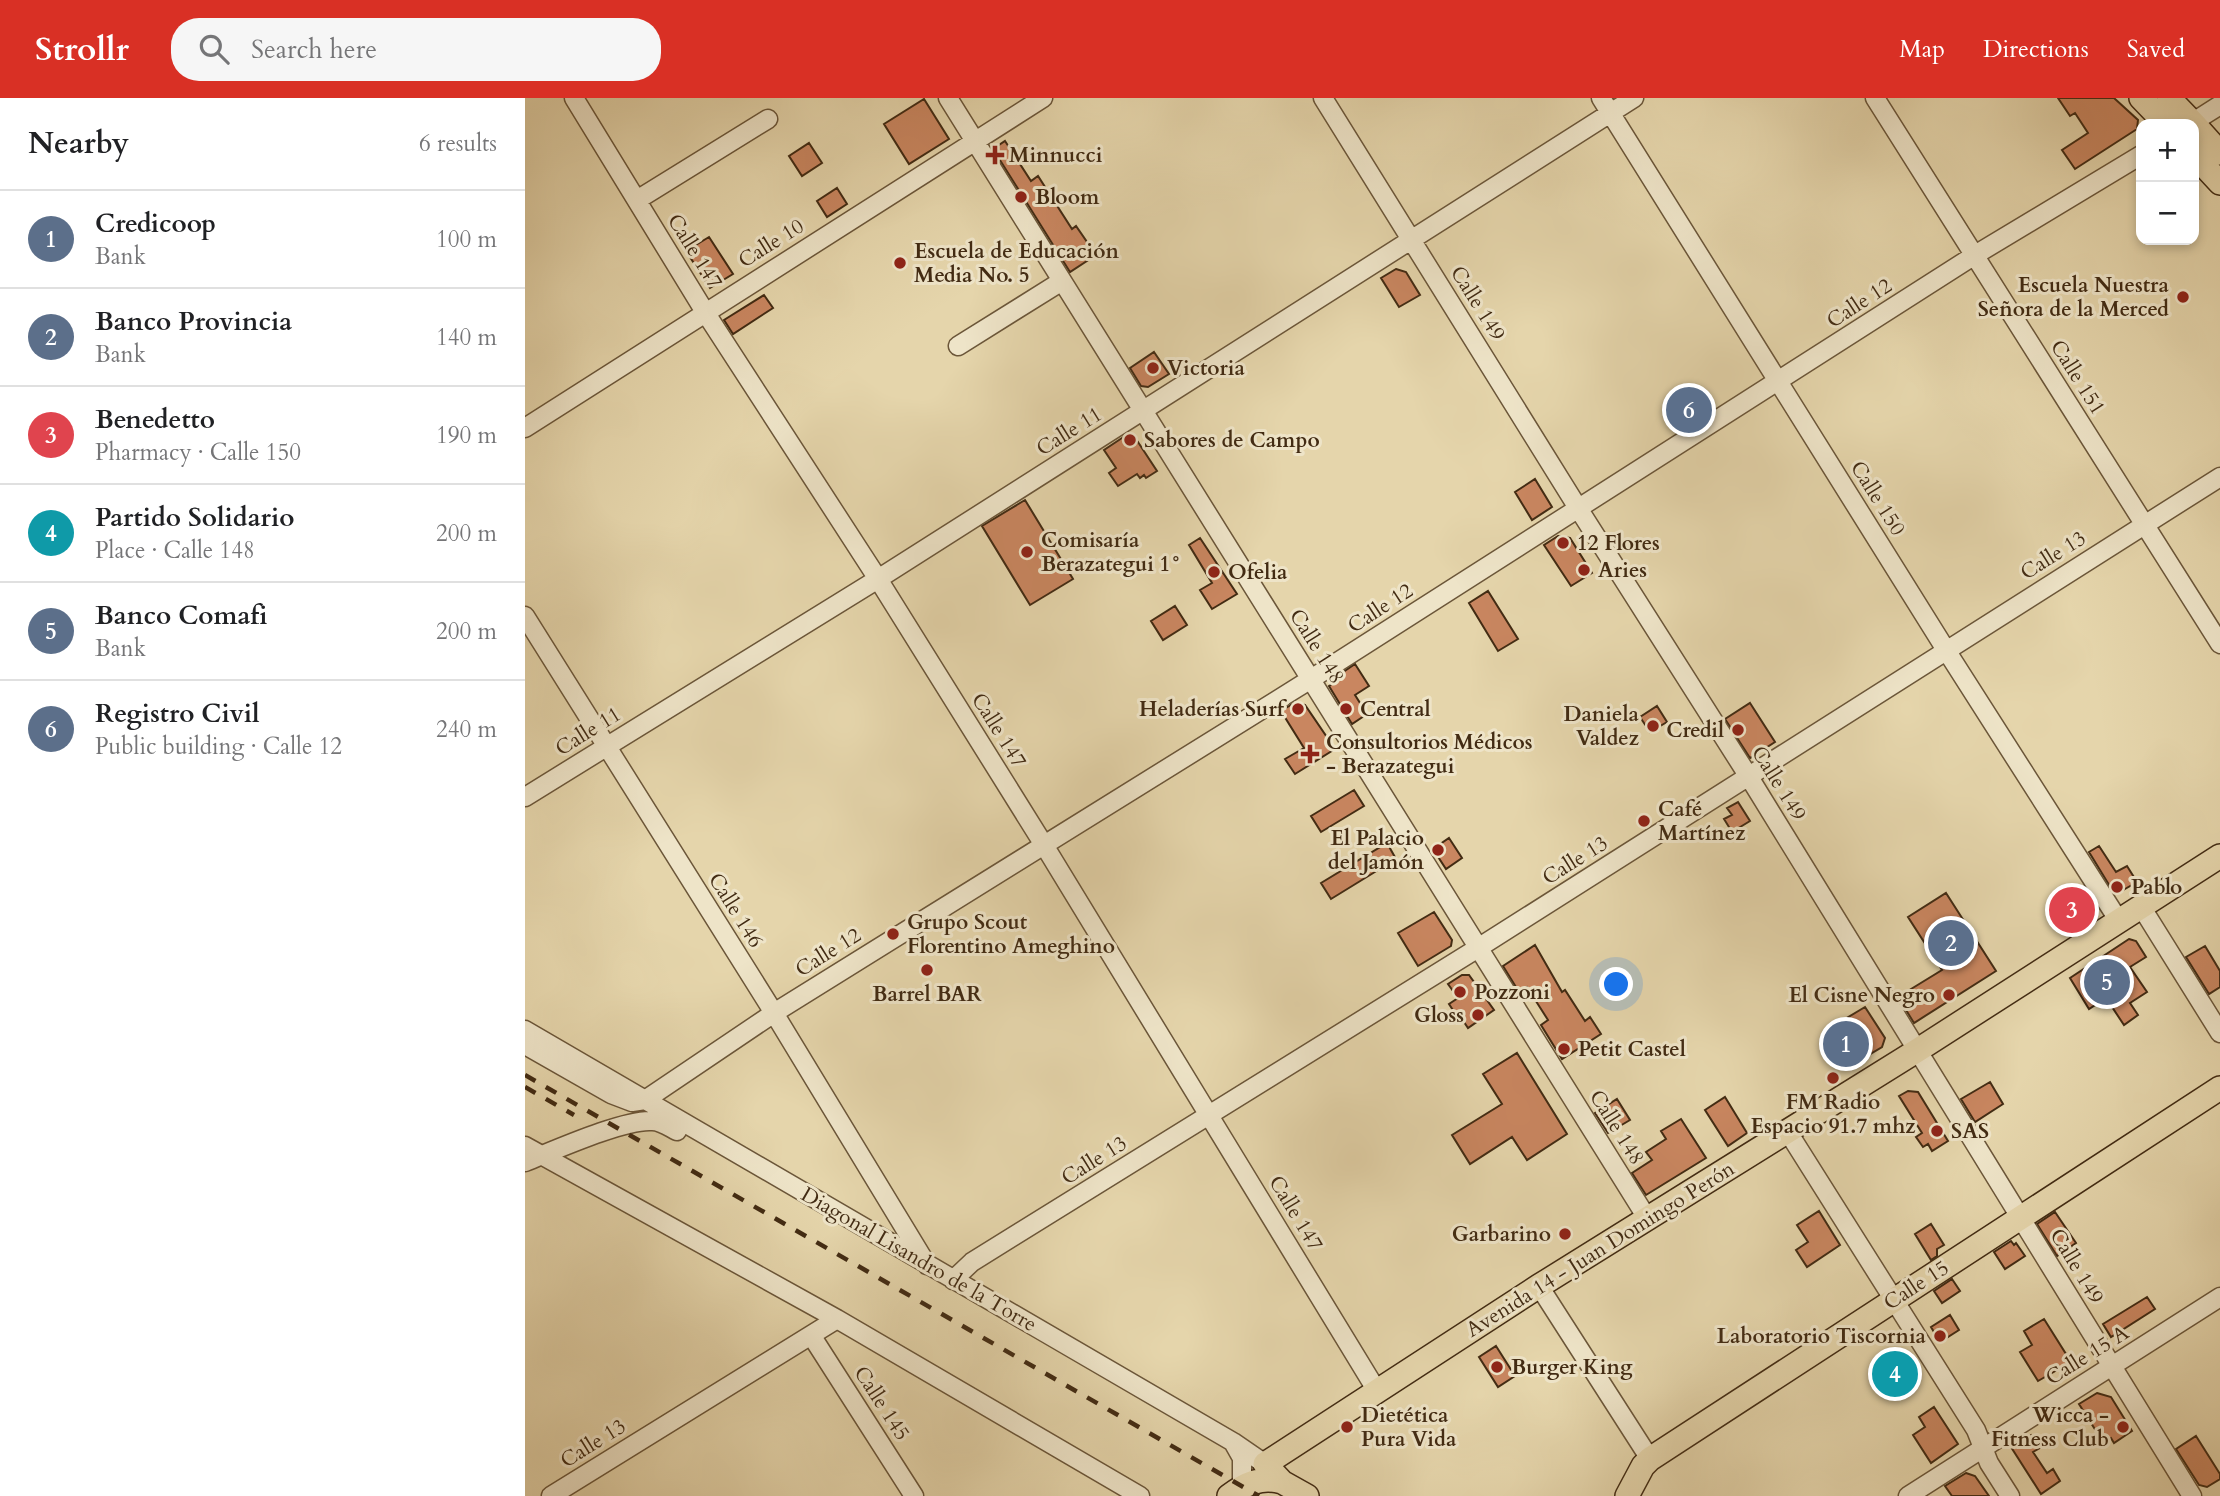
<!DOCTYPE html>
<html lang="en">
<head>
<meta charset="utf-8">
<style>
	body { margin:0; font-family:Cardo,serif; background:#f6f6f6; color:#202124 }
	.controls { position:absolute; right:21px; top:21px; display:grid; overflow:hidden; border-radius:14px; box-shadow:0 4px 10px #0003 }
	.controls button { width:63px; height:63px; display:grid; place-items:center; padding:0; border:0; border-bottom:2px solid #e0e0e0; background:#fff; color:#202124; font:35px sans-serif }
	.you { position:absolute; left:1092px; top:887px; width:24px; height:24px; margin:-18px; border:5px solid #fff; border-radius:50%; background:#1a73e8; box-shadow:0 0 0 10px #1a73e833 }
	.badge { display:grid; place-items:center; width:46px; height:46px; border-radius:50%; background:#d93025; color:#fff; font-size:23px; font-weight:700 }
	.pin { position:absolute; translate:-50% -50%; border:4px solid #fff; box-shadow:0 2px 7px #0006 }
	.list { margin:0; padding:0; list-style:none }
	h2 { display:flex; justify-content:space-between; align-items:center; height:91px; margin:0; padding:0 28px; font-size:30px }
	h2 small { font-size:23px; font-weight:400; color:#757577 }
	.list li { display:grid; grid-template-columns:46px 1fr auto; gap:21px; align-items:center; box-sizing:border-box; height:98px; padding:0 28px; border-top:2px solid #e0e0e0 }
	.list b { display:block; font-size:26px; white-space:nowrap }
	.list p { margin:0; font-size:23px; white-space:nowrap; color:#757577 }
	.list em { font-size:23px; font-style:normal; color:#757577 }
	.icon { flex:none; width:38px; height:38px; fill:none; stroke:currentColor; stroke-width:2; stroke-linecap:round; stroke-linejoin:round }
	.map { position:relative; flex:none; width:1695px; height:1398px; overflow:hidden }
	header { display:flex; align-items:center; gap:42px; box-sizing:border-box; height:98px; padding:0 35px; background:#d93025; color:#fff }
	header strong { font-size:33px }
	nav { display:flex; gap:38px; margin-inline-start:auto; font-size:24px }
	.search { width:490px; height:63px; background:#f6f6f6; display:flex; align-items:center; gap:18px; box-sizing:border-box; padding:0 24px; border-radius:28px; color:#757577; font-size:26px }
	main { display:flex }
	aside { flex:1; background:#fff }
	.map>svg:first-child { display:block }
</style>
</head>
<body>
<header>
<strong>Strollr</strong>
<div class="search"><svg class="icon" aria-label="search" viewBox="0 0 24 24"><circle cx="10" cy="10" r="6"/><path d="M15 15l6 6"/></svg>Search here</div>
<nav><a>Map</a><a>Directions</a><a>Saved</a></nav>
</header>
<main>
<aside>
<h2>Nearby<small>6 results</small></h2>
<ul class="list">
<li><span class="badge" style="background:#5c6f8a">1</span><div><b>Credicoop</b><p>Bank</p></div><em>100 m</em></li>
<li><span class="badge" style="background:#5c6f8a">2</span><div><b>Banco Provincia</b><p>Bank</p></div><em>140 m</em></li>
<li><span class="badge" style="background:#e0444e">3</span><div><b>Benedetto</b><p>Pharmacy · Calle 150</p></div><em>190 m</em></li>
<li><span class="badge" style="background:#0f9aa8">4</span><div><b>Partido Solidario</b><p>Place · Calle 148</p></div><em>200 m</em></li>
<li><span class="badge" style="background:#5c6f8a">5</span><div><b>Banco Comafi</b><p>Bank</p></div><em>200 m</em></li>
<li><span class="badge" style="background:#5c6f8a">6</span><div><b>Registro Civil</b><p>Public building · Calle 12</p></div><em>240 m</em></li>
</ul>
</aside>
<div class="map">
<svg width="1695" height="1398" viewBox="0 0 1695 1398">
	<rect width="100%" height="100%" fill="#e5d5ab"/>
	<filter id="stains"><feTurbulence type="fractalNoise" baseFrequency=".00286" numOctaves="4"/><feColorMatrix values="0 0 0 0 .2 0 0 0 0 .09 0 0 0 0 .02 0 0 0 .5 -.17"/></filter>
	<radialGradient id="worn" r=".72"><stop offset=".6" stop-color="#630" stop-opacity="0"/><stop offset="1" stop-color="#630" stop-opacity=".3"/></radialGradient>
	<path fill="#c98660" stroke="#422b13" stroke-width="2" d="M1533,0H1589L1613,22L1612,31L1550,71L1537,52L1563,35L1550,15L1545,18Z
		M399,1L424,41L384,66L359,26Z
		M480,43L506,83L513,78L547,131L551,128L571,157L545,174L468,51Z
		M284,45L297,65L277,78L264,58Z
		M312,90L322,106L302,119L292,103Z
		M184,139L208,176L185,190L161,153Z
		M871,171L881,174L895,197L874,209L856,180Z
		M239,197L248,210L208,236L199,222Z
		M629,254L644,276L623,289L616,288L605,270Z
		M600,338L611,341L632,373L621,380L619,377L615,380L612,376L593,388L584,375L591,370L579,352Z
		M1010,381L1027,409L1007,422L990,394Z
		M500,402L548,481L505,507L457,428Z
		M1033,438L1045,440L1067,475L1046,488L1019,447Z
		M675,440L712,496L687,511L675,492L687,485L664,447Z
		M963,493L993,541L973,553L944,505Z
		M650,508L662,527L638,542L626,523Z
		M830,566L844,588L830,597L842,616L827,626L804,588L813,582L811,579Z
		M769,605L780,607L810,651L770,676L760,661L779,650L756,613Z
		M1225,605L1250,644L1225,660L1200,621Z
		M1132,608L1142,624L1125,634L1115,619Z
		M829,692L839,708L796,734L786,718Z
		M1213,704L1225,723L1207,734L1199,721L1207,717L1202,710Z
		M924,740L937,760L921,771L908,751Z
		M862,745L871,761L806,801L796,785Z
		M1574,748L1591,774L1602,768L1612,784L1593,795H1589L1564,754Z
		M1551,794L1558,806L1556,817L1545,824L1533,805Z
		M1421,795L1471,873L1389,925L1373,899L1417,872L1383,819Z
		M909,814L927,842L926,848L893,868L873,835Z
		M1604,841L1611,843L1621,859L1605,869L1622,894L1605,905L1613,917L1599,927L1581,900L1564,911L1545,880Z
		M1010,847L1037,894L1040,892L1060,923L1065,919L1076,936L1037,961L1016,927L1023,922L1002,889L994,894L978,868Z
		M1680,848L1695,873V889L1684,896L1661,859Z
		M937,877H944L969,912L943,930L937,921L935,923L924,906L933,900L923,886Z
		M1340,909L1360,940L1357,949L1322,970L1300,933Z
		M992,955L1042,1036L1002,1062L987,1039L945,1066L927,1037L977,1006L958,976Z
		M1465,984L1478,1006L1450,1024L1436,1001Z
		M1383,993L1393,994L1423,1043L1407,1053L1403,1046L1398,1049L1391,1039L1397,1035L1374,998Z
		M1200,999L1222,1035L1203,1048L1180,1012Z
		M1092,1001L1105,1022L1083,1035L1070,1015Z
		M1156,1021L1181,1060L1121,1097L1107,1075L1127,1062L1121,1054L1141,1041L1136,1033Z
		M1294,1113L1315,1147L1282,1169L1271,1152L1283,1144L1272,1127Z
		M1530,1114L1551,1145L1532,1158L1512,1126Z
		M1406,1126L1419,1147L1412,1151V1158L1406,1162L1390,1136Z
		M1486,1143L1489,1147L1491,1145L1500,1158L1480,1171L1469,1154Z
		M1427,1181L1435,1193L1417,1205L1409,1193Z
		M1622,1199L1630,1211L1586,1239L1578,1226Z
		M1425,1217L1434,1232L1415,1244L1406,1229Z
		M1519,1221L1546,1264L1513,1283L1495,1254L1507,1247L1499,1233Z
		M971,1248L990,1278L973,1289L954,1259Z
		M1378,1263L1385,1273L1362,1289L1354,1278Z
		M1572,1295L1586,1299L1607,1333L1589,1345L1586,1340L1578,1344L1554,1306Z
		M1409,1309L1433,1346L1406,1365L1388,1337L1400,1329L1394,1319Z
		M1506,1337L1515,1350L1508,1354L1522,1375L1528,1371L1535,1383L1516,1396L1486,1349Z
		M1671,1338L1695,1376V1381L1682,1389L1674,1387L1651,1351Z
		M1441,1375L1450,1378L1464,1398H1427L1420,1388Z"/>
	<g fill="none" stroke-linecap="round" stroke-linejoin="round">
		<g stroke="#6b5639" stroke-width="21">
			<path id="minor" d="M49,0L180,214L353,481L519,747L852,1293
				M423,0L1122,1120
				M798,0L1053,410L1224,679L1667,1398
				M1076,0L1421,552L1594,823
				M1350,0L1695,546
				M1665,26L1695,7
				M112,102L243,21
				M433,248L537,183
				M0,330L518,0
				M0,518L249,915L402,1167
				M0,699L353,481L1109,0
				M1617,810L1695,935
				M0,932L708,1344L740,1366
				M0,947L86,996L107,1004L120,1002L249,915L786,581L1450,157L1616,57
				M1263,1034L1451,1332L1464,1365L1485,1398
				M0,1048L312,1221L615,1398
				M0,1064C28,1053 99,1021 127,1023C136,1023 144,1029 152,1033
				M428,1182L447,1164L953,850L1695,379
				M1014,1188L1125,1361
				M286,1237L389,1398
				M708,1344L717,1360V1388
				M26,1398L312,1221
				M1383,1398L1695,1199"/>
		</g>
		<g stroke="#422b13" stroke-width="26">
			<path id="major" d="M1616,0L1641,26
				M1644,0L1669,26
				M1669,26L1695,55
				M1669,57L1695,85
				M704,1398C720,1386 736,1378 757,1384
				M782,1398L757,1384L740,1366L1014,1188L1393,952L1695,758
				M1102,1398L1118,1368L1125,1361L1695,990"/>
		</g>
		<use href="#minor" stroke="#eee4c8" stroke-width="18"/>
		<use href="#major" stroke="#e5d5ab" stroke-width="23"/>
		<path stroke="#422b13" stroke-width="4.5" stroke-dasharray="12 12" stroke-linecap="butt" d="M0,977L734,1398
			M0,989L49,1017"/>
	</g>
	<g fill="#8f2418" stroke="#eee4c8" stroke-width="2.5">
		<path d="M466.5 46.5h7v7h7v7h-7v7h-7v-7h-7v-7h7z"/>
		<circle cx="496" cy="99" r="7"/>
		<circle cx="375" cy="165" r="7"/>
		<circle cx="1658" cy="199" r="7"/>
		<circle cx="628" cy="270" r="7"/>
		<circle cx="605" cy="342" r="7"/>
		<circle cx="1038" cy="445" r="7"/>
		<circle cx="502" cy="454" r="7"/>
		<circle cx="1059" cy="472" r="7"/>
		<circle cx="689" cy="474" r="7"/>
		<circle cx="773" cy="611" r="7"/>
		<circle cx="821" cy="611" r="7"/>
		<circle cx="1128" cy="628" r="7"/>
		<circle cx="1213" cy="632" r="7"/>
		<path d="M781.5 645.5h7v7h7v7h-7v7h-7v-7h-7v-7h7z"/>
		<circle cx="1119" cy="723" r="7"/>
		<circle cx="913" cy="752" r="7"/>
		<circle cx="1592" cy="789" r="7"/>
		<circle cx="368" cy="836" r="7"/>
		<circle cx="402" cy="872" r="7"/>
		<circle cx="935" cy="894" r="7"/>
		<circle cx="1424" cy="897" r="7"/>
		<circle cx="953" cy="917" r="7"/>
		<circle cx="1039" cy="951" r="7"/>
		<circle cx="1308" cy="980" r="7"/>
		<circle cx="1412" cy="1033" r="7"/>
		<circle cx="1040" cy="1136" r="7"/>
		<circle cx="1415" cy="1238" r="7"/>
		<circle cx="972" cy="1269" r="7"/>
		<circle cx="822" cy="1329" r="7"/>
		<circle cx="1598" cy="1329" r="7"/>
	</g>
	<g text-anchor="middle" stroke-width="6" stroke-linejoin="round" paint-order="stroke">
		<g font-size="21" font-weight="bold" fill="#422b13" stroke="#eee4c8" text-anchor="start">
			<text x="484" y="64">Minnucci</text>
			<text x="510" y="106">Bloom</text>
			<text x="389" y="160">Escuela de Educación<tspan x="389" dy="24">Media No. 5</tspan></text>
			<text x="1644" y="194" text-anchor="end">Escuela Nuestra<tspan x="1644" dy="24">Señora de la Merced</tspan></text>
			<text x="642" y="277">Victoria</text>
			<text x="619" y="349">Sabores de Campo</text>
			<text x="516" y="449">Comisaría<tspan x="516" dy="24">Berazategui 1°</tspan></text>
			<text x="1052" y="452">12 Flores</text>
			<text x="1073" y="479">Aries</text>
			<text x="703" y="481">Ofelia</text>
			<text x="759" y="618" text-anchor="end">Heladerías Surf</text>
			<text x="835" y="618">Central</text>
			<text x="1114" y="623" text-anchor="end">Daniela<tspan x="1114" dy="24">Valdez</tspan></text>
			<text x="1199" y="639" text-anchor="end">Credil</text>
			<text x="801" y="651">Consultorios Médicos<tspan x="801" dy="24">- Berazategui</tspan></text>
			<text x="1133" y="718">Café<tspan x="1133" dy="24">Martínez</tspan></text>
			<text x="899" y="747" text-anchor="end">El Palacio<tspan x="899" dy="24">del Jamón</tspan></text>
			<text x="1606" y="796">Pablo</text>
			<text x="382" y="831">Grupo Scout<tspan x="382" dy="24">Florentino Ameghino</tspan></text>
			<text x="949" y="901">Pozzoni</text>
			<text x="402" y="903" text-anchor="middle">Barrel BAR</text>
			<text x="1410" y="904" text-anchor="end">El Cisne Negro</text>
			<text x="939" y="924" text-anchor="end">Gloss</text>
			<text x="1053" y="958">Petit Castel</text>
			<text x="1308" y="1011" text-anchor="middle">FM Radio<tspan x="1308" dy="24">Espacio 91.7 mhz</tspan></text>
			<text x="1426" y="1040">SAS</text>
			<text x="1026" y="1143" text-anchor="end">Garbarino</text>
			<text x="1401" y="1245" text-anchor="end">Laboratorio Tiscornia</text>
			<text x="986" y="1276">Burger King</text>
			<text x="836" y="1324">Dietética<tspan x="836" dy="24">Pura Vida</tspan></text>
			<text x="1584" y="1324" text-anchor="end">Wicca -<tspan x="1584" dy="24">Fitness Club</tspan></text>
		</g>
		<g font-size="21" fill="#422b13" stroke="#eee4c8">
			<text transform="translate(246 145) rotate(-32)" y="7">Calle 10</text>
			<text transform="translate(170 153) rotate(58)" y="7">Calle 147</text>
			<text transform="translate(953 205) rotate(58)" y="7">Calle 149</text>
			<text transform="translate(1334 205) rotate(-33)" y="7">Calle 12</text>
			<text transform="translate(1553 279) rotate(58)" y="7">Calle 151</text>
			<text transform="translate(544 333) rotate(-32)" y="7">Calle 11</text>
			<text transform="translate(1353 400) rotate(58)" y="7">Calle 150</text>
			<text transform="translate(1528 457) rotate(-32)" y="7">Calle 13</text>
			<text transform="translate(855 510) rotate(-33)" y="7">Calle 12</text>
			<text transform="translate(792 548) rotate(58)" y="7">Calle 148</text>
			<text transform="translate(474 632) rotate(58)" y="7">Calle 147</text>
			<text transform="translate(63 633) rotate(-32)" y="7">Calle 11</text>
			<text transform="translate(1254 685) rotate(58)" y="7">Calle 149</text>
			<text transform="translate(1050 762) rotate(-32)" y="7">Calle 13</text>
			<text transform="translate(211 812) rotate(58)" y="7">Calle 146</text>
			<text transform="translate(303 854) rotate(-32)" y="7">Calle 12</text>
			<text transform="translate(1092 1029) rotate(58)" y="7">Calle 148</text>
			<text transform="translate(569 1062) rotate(-32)" y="7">Calle 13</text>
			<text transform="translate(771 1115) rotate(59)" y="7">Calle 147</text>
			<text transform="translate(1075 1151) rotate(-32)" y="7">Avenida 14 - Juan Domingo Perón</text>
			<text transform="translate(394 1161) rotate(30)" y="7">Diagonal Lisandro de la Torre</text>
			<text transform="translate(1552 1168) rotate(59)" y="7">Calle 149</text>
			<text transform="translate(1391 1187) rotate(-33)" y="7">Calle 15</text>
			<text transform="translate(1562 1257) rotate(-32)" y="7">Calle 15 A</text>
			<text transform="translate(357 1305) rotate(57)" y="7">Calle 145</text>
			<text transform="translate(68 1345) rotate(-32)" y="7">Calle 13</text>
		</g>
	</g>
	<rect width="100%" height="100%" filter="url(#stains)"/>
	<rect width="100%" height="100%" fill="url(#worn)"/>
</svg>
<div class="controls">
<button>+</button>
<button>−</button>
</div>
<div class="you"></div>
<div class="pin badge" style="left:1321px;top:946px;background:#5c6f8a">1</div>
<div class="pin badge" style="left:1426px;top:845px;background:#5c6f8a">2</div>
<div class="pin badge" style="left:1547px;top:812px;background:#e0444e">3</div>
<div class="pin badge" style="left:1370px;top:1276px;background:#0f9aa8">4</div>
<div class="pin badge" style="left:1582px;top:884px;background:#5c6f8a">5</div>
<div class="pin badge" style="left:1164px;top:312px;background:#5c6f8a">6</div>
</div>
</main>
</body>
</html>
